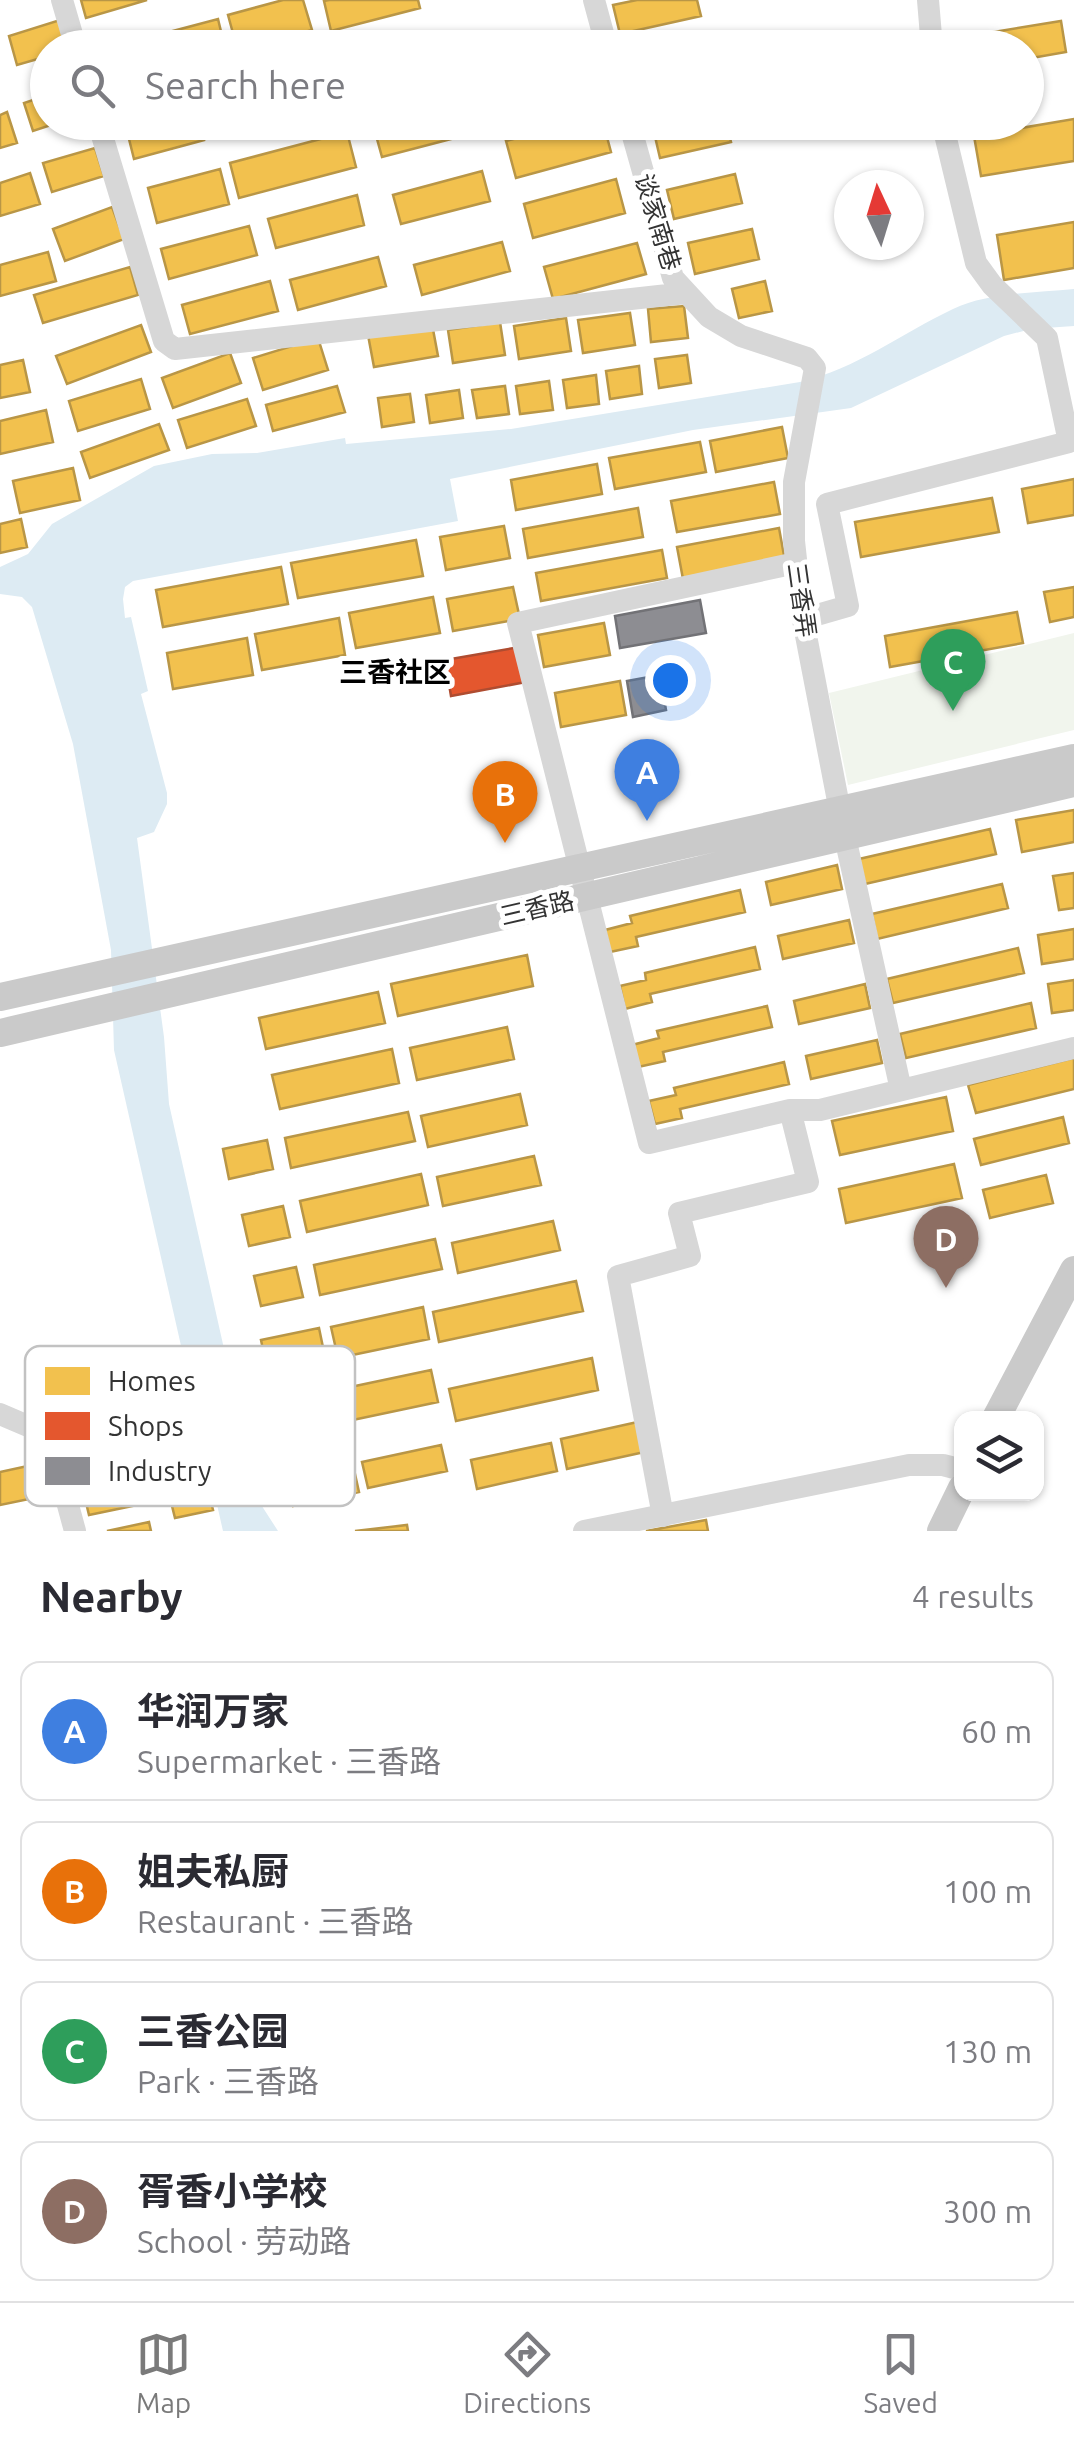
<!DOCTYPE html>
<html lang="en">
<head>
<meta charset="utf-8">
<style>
	body { margin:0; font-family:Ubuntu,"Noto Sans SC",sans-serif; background:#f2f2f3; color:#2b2b33 }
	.controls { position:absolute; right:30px; bottom:30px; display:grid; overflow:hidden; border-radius:20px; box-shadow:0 2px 8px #0004 }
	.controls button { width:90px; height:90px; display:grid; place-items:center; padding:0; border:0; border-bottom:2px solid #e1e1e2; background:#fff; color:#2b2b33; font:50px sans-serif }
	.compass { position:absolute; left:834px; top:170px; width:90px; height:90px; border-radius:50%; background:#fff; box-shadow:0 2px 8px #0004; rotate:356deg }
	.you { position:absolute; left:670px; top:680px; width:35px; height:35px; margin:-25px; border:8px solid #fff; border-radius:50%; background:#1a73e8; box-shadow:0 0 0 15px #1a73e833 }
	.badge { display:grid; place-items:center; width:65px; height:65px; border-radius:50%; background:#7a7a7a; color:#fff; font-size:32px; font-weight:700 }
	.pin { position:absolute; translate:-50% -82px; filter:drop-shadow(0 2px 5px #0008) }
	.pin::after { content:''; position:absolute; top:52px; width:35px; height:30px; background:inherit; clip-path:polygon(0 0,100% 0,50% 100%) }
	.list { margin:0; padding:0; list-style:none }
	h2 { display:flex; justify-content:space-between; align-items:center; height:130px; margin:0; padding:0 40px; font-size:42px }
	h2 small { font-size:32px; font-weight:400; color:#7c7c81 }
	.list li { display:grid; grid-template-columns:65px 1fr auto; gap:30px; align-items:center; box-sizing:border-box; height:140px; margin:0 20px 20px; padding:0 20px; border:2px solid #e1e1e2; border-radius:20px }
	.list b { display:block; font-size:38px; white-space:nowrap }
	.list p { margin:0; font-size:32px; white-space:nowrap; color:#7c7c81 }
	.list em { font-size:32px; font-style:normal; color:#7c7c81 }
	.icon { flex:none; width:55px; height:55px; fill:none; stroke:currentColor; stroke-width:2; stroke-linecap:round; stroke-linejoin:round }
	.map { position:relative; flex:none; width:1074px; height:1531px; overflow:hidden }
	.search { position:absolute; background:#fff; box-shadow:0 2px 8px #0004; left:30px; right:30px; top:30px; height:110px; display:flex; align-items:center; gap:25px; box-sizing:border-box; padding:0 35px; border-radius:55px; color:#7c7c81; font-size:38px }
	.sheet { height:770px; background:#fff }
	nav { display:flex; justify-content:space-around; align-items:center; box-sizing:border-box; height:140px; border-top:2px solid #e1e1e2; background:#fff; font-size:28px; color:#7c7c81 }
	nav a { display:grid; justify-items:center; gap:5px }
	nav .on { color:#7a7a7a }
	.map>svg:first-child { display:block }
</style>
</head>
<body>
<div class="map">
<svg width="1074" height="1531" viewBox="0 0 1074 1531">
	<rect width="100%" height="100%" fill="#fff"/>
	<path fill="#f1f5ed" d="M1074,633V730L848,785L829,693Z"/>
	<path fill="#ddebf3" d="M1074,289V326L1031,329L1004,336L851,408L693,430L450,479L458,521L133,581L125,587L123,599L125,618L131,617L148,691L141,694L167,793V804L154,832L137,838L164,1037L169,1104L258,1500L278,1531H223L114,1050L111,950L73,744L32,607L22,597L0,594V567L28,554L52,524L154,466L212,454L257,453L345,438L346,444L511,429L800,382C856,369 902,333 953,309C989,292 1035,293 1074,289Z"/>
	<path fill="#f2c14e" stroke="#b99646" stroke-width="2.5" d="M81,0H147L86,18Z
		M283,0H303L312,30L250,48H237L228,15Z
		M329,0H418L420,8L331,31L324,1Z
		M637,0H697L701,16L620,34L613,5Z
		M218,19L225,48H177L173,31Z
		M60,20L69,48H48V56L17,65L9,36Z
		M1061,21L1066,52L1026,59V48H964L963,37Z
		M162,35L165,48H118Z
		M48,95V122H60L33,131L24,103Z
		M7,112L17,143L0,148V115Z
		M1074,119V161L981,176L974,136Z
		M142,122H199L204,140L134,159L126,127Z
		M208,122H267L212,137Z
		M394,122H467L470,134L382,157L374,128Z
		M578,122H603L611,152L516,178L506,141Z
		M675,122H726L731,142L660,158L653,128Z
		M347,132L356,167L239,198L230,163Z
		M95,148L104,176L52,192L43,163Z
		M220,169L229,204L157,223L148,188Z
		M482,171L490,201L401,224L393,195Z
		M30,173L40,204L0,216V183Z
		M735,174L742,203L674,219L667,190Z
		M616,179L625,213L533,238L524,204Z
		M357,195L364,225L276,248L268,219Z
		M112,207L124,239L65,261L53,229Z
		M1074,222V268L1004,280L997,235Z
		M249,226L257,255L169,279L161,249Z
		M752,229L759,259L695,274L688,243Z
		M502,242L510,271L422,295L414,265Z
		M637,243L646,274L553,299L544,267Z
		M48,252L56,281L0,296V265Z
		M378,257L386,286L298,310L290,280Z
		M130,267L138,295L43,323L34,295Z
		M270,281L278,311L190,334L182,305Z
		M765,281L772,311L739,318L732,289Z
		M684,306L688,338L651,342L648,309Z
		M630,313L635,345L583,353L578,320Z
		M566,318L571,351L519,359L514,326Z
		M500,322L505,355L453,363L448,330Z
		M432,324L438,356L374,367L368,335Z
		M141,325L151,352L67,384L56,356Z
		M318,338L328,370L263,390L253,358Z
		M230,353L241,383L173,408L162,378Z
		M687,355L691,383L659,388L655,359Z
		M23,360L30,392L0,398V365Z
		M639,366L642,394L610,399L606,371Z
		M596,375L599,404L567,408L563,380Z
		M141,379L150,409L78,431L69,401Z
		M549,381L553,410L520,414L516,386Z
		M337,386L345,412L273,431L266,405Z
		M505,386L509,414L477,418L472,390Z
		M459,390L463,418L430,423L426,395Z
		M410,394L414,422L382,427L378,398Z
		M247,399L256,426L187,448L178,420Z
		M46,410L53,442L0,454V421Z
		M159,424L169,450L90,478L81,452Z
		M782,427L788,458L716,472L710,441Z
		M700,442L706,472L615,489L609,458Z
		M597,464L602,494L516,510L511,480Z
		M73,468L80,500L20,513L13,481Z
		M1074,479V515L1028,523L1022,489Z
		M774,482L780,514L677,532L671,501Z
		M992,498L999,532L861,557L855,522Z
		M638,508L643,537L528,558L523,529Z
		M21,519L27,547L0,553V524Z
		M504,526L510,558L446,570L440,537Z
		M779,528L785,561L683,579L677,547Z
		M416,540L423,576L298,598L291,563Z
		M662,550L667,578L541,601L536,573Z
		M281,567L288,604L163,627L156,590Z
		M513,587L520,619L453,631L447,599Z
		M1074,587V617L1050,622L1044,592Z
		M433,597L440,633L356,648L349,613Z
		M1017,612L1023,643L890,667L885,636Z
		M339,618L345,655L262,670L255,634Z
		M604,623L610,655L544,667L538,635Z
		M247,638L253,675L173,689L167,653Z
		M620,681L626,715L561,727L555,693Z
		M1074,810V842L1022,852L1016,820Z
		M990,829L996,854L865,884L859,859Z
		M837,865L842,889L771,905L766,882Z
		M1074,873V908L1059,910L1053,876Z
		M1002,884L1008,908L877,939L872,914Z
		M740,890L745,912L636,937L638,946L610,952L605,930L632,923L630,916Z
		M849,920L854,943L783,959L778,936Z
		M1074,929V959L1042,964L1038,935Z
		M755,947L760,969L650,994L652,1002L625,1009L620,986L646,980L645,973Z
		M1018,948L1024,973L893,1003L887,979Z
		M527,955L533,986L398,1016L391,984Z
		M1074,980V1010L1052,1013L1048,984Z
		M865,984L870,1008L799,1024L794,1001Z
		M378,992L385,1023L266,1049L259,1018Z
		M1031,1003L1036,1028L906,1058L900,1034Z
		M767,1006L772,1027L663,1052L665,1061L638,1067L632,1045L659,1038L657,1031Z
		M507,1027L514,1059L417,1080L410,1048Z
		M877,1040L882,1063L811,1079L806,1056Z
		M392,1049L399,1083L280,1109L272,1075Z
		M1074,1058V1089L976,1113L968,1085Z
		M784,1062L789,1084L680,1109L682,1118L655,1124L649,1101L676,1095L674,1088Z
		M520,1094L527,1125L428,1147L421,1116Z
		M946,1097L953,1131L840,1155L832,1121Z
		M408,1112L415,1141L291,1168L285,1138Z
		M1063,1117L1069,1143L981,1165L974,1139Z
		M267,1140L273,1169L229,1179L223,1149Z
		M534,1156L541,1185L443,1206L437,1177Z
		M954,1164L962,1198L846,1223L839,1189Z
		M421,1174L428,1205L307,1232L300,1201Z
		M1046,1175L1053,1203L990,1218L983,1190Z
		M283,1206L290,1237L249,1246L242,1215Z
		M553,1221L560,1250L458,1273L452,1243Z
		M435,1239L442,1269L320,1295L314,1265Z
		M296,1267L303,1297L261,1306L254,1276Z
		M576,1281L583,1311L439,1342L433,1312Z
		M423,1307L429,1339L338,1358L331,1327Z
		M319,1328L325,1357L267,1369L261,1340Z
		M592,1358L598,1390L456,1421L449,1389Z
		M431,1370L438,1402L348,1421L341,1389Z
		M642,1421L649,1451L567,1469L561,1439Z
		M551,1443L557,1471L477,1489L471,1460Z
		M441,1445L447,1471L368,1488L362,1462Z
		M46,1462L53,1494L0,1505V1472Z
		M353,1465L359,1492L293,1506L287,1479Z
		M136,1474L142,1504L89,1515L82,1486Z
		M207,1485L213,1510L175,1518L169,1494Z
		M706,1520L708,1531H646Z
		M149,1522L151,1531H107Z
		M407,1525L408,1531H355Z"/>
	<path fill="#e4572e" stroke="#af4c30" stroke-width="2.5" d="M520,647L526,682L451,696L445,660Z"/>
	<path fill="#8d8d92" stroke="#727276" stroke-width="2.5" d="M700,600L706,633L620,648L615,616Z
		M660,675L666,710L633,717L627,681Z"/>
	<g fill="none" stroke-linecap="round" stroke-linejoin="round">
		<path stroke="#d7d7d7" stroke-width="22" d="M62,0L76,48
			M594,0L607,48
			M928,0L932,48
			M98,122L164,341L175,349L686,293
			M629,122L673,278L709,317L741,336L807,358L815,368L794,482V541L802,615L845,837L901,1090
			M796,563L518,623L649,1143L790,1110H820L1074,1048
			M803,619L848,606L827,504L1069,442L1047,338L992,285L976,263L942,122
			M0,1414L49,1435L75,1531
			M663,1516L618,1276L690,1256L679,1213L808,1182L790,1110
			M584,1531L909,1465H943L962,1470"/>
		<path stroke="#cacaca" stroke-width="28" d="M0,997L1074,758
			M0,1033L1074,783
			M996,1418L1074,1270
			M941,1531L962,1488"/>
	</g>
	<g text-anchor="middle" stroke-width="10" stroke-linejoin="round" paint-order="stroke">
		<g font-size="25" fill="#333" stroke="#fff">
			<text transform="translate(658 222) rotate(73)" y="9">谈家南巷</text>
			<text transform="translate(802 600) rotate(82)" y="9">三香弄</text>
			<text transform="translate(537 908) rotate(-13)" y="9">三香路</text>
		</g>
		<g font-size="28" font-weight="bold" fill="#000" stroke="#fff">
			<text x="395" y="682">三香社区</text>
		</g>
	</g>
	<rect x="25" y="1346" width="330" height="160" rx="15" fill="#fff" stroke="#c2c2c2" stroke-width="2.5"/>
	<rect x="45" y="1367" width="45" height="28" fill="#f2c14e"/>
	<rect x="45" y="1412" width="45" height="28" fill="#e4572e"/>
	<rect x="45" y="1457" width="45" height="28" fill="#8d8d92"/>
	<g font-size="28" fill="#333">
		<text x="108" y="1391">Homes</text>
		<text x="108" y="1436">Shops</text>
		<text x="108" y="1481">Industry</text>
	</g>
</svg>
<div class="controls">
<button><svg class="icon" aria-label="layers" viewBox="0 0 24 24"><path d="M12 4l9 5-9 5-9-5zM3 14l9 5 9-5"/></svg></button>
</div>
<svg class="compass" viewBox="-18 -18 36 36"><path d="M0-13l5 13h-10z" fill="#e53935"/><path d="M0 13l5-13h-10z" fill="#7c7c81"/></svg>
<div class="you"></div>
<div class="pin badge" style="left:647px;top:821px;background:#3f7fe0">A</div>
<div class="pin badge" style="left:505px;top:843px;background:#e8710a">B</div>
<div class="pin badge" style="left:953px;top:711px;background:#2e9e5b">C</div>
<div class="pin badge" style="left:946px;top:1288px;background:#8d6e63">D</div>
<div class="search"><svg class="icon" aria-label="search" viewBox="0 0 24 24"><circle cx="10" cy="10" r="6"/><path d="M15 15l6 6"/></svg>Search here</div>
</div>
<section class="sheet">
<h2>Nearby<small>4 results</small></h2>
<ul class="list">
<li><span class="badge" style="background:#3f7fe0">A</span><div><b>华润万家</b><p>Supermarket · 三香路</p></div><em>60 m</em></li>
<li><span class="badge" style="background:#e8710a">B</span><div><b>姐夫私厨</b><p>Restaurant · 三香路</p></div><em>100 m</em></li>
<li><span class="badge" style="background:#2e9e5b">C</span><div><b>三香公园</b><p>Park · 三香路</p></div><em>130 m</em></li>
<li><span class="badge" style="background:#8d6e63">D</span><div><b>胥香小学校</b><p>School · 劳动路</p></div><em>300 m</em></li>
</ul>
</section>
<nav>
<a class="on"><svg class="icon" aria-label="map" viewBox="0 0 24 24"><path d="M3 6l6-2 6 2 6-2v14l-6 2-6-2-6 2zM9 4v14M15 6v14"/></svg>Map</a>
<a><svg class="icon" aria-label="directions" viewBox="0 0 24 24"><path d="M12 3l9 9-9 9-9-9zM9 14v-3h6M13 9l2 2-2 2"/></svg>Directions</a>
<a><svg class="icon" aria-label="saved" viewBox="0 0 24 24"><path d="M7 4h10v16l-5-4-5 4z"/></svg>Saved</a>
</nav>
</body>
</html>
